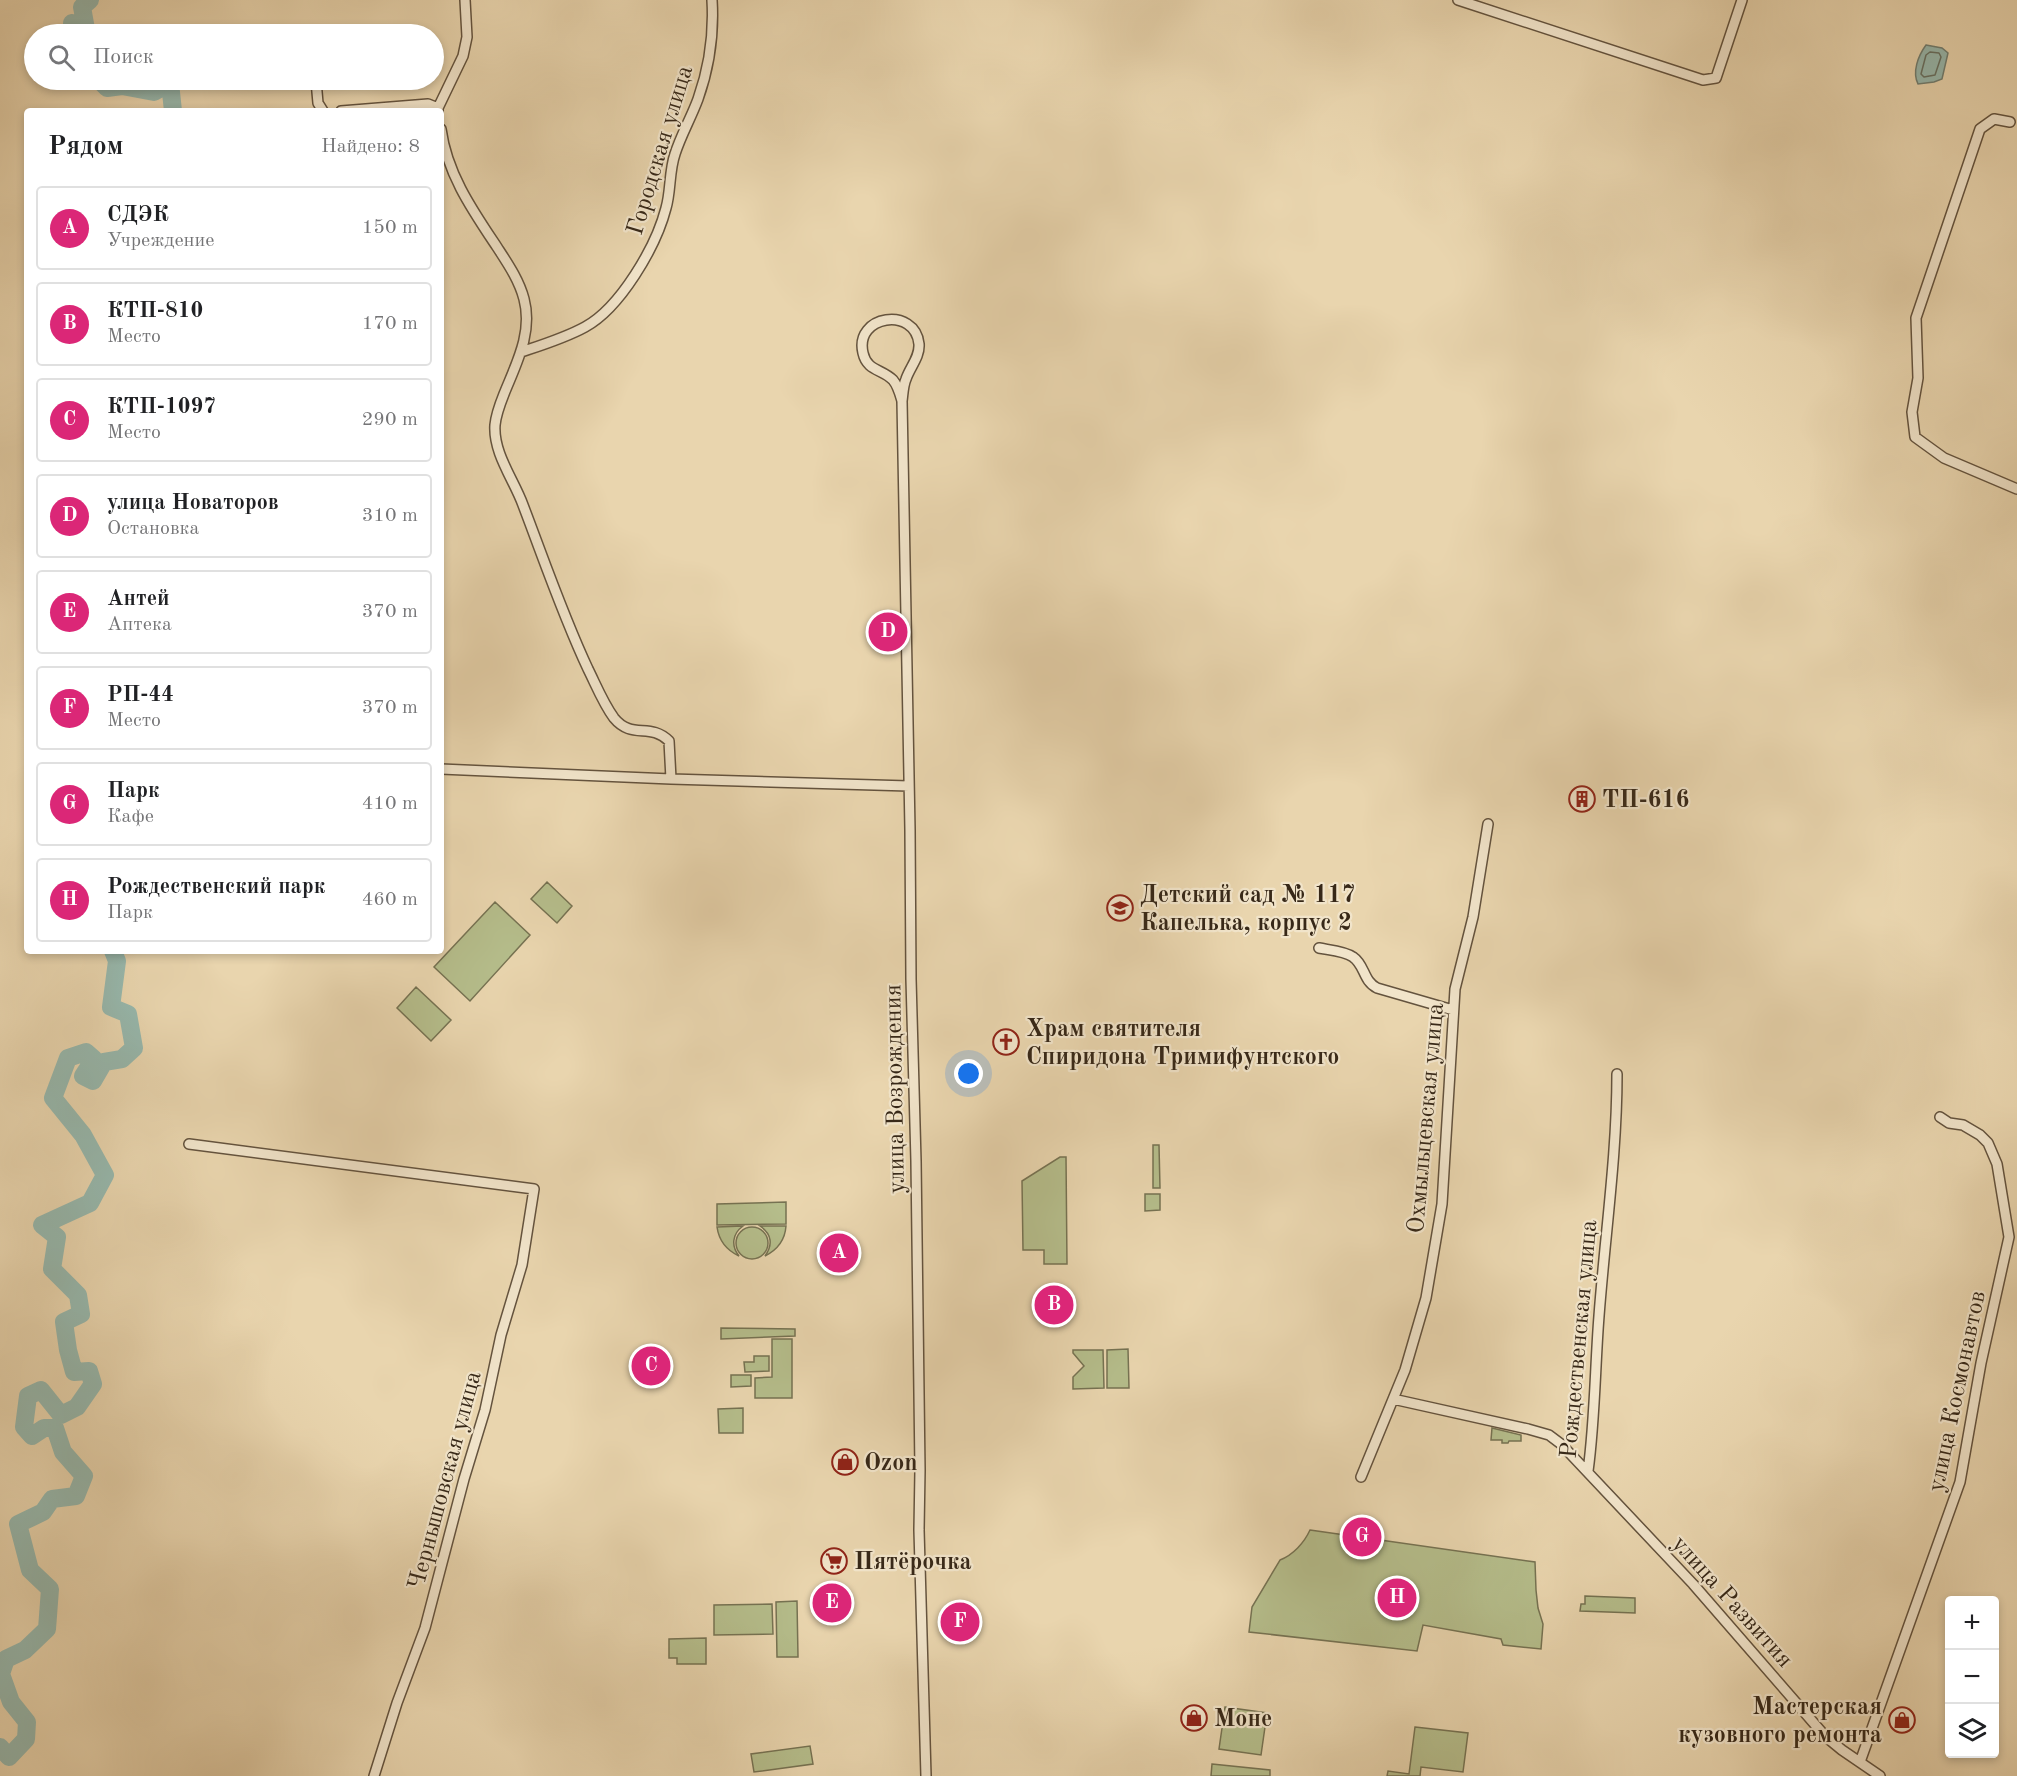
<!DOCTYPE html>
<html lang="ru">
<head>
<meta charset="utf-8">
<style>
	body { margin:0; font-family:"Old Standard TT",serif; background:#f2f2f2; color:#202124 }
	.controls { position:absolute; right:18px; bottom:18px; display:grid; overflow:hidden; border-radius:6px; box-shadow:0 3px 9px #0003 }
	.controls button { width:54px; height:54px; display:grid; place-items:center; padding:0; border:0; border-bottom:2px solid #e0e0e0; background:#fff; color:#202124; font:30px sans-serif }
	.you { position:absolute; left:969px; top:1074px; width:21px; height:21px; margin:-15px; border:4px solid #fff; border-radius:50%; background:#1a73e8; box-shadow:0 0 0 9px #1a73e833 }
	.badge { display:grid; place-items:center; width:39px; height:39px; border-radius:50%; background:#db2777; color:#fff; font-size:20px; font-weight:700 }
	.pin { position:absolute; translate:-50% -50%; border:3px solid #fff; box-shadow:0 2px 6px #0006 }
	.list { margin:0; padding:0; list-style:none }
	h2 { display:flex; justify-content:space-between; align-items:center; height:78px; margin:0; padding:0 24px; font-size:26px }
	h2 small { font-size:20px; font-weight:400; color:#757577 }
	.list li { display:grid; grid-template-columns:39px 1fr auto; gap:18px; align-items:center; box-sizing:border-box; height:84px; margin:0 12px 12px; padding:0 12px; border:2px solid #e0e0e0; border-radius:6px }
	.list b { display:block; font-size:22px; white-space:nowrap }
	.list p { margin:0; font-size:20px; white-space:nowrap; color:#757577 }
	.list em { font-size:20px; font-style:normal; color:#757577 }
	.icon { flex:none; width:33px; height:33px; fill:none; stroke:currentColor; stroke-width:2; stroke-linecap:round; stroke-linejoin:round }
	.map { position:relative; flex:none; width:2017px; height:1776px; overflow:hidden }
	.search { position:absolute; background:#fff; box-shadow:0 3px 9px #0003; left:24px; top:24px; width:420px; height:66px; display:flex; align-items:center; gap:15px; box-sizing:border-box; padding:0 21px; border-radius:33px; color:#757577; font-size:22px }
	.panel { position:absolute; background:#fff; box-shadow:0 3px 9px #0003; left:24px; top:108px; width:420px; height:846px; border-radius:6px }
	.map>svg:first-child { display:block }
</style>
</head>
<body>
<div class="map">
<svg width="2017" height="1776" viewBox="0 0 2017 1776">
	<rect width="100%" height="100%" fill="#e9d5ae"/>
	<filter id="stains"><feTurbulence type="fractalNoise" baseFrequency=".00333" numOctaves="4"/><feColorMatrix values="0 0 0 0 .2 0 0 0 0 .09 0 0 0 0 .02 0 0 0 .5 -.17"/></filter>
	<radialGradient id="worn" r=".72"><stop offset=".6" stop-color="#630" stop-opacity="0"/><stop offset="1" stop-color="#630" stop-opacity=".3"/></radialGradient>
	<path fill="#b5bd8b" stroke="#767252" stroke-width="1.5" d="M547,882L572,906L557,923L531,899Z
		M495,902L530,935L470,1001L434,967Z
		M416,987L451,1020L431,1041L397,1008Z
		M1153,1145H1159L1160,1188H1153Z
		M1060,1157H1066L1067,1264H1044V1250H1023L1022,1181Z
		M1145,1194H1160V1210L1145,1211Z
		M786,1202V1224L717,1225V1204Z
		M743,1226C732,1234 731,1246 739,1256C726,1250 719,1241 717,1227Z
		M760,1226H786C785,1240 777,1250 765,1256C773,1245 772,1234 760,1226Z
		M736 1243a16 16 0 1 1 32 0a16 16 0 1 1-32 0Z
		M721,1328L795,1329V1336L721,1339Z
		M772,1339H792V1398H755V1378L772,1377Z
		M1128,1349L1129,1388H1107V1350Z
		M1073,1350H1103L1104,1388L1073,1389V1377L1084,1366L1073,1353Z
		M754,1356H769V1371L745,1372L744,1362H754Z
		M731,1375H751V1386L731,1387Z
		M743,1408V1433H719L718,1409Z
		M1492,1428L1521,1435V1441H1509L1508,1443H1502V1440H1491Z
		M1310,1530L1535,1562L1536,1590L1538,1608L1543,1624L1541,1649L1503,1645L1501,1639L1423,1625L1417,1651L1249,1632L1252,1607L1280,1560C1293,1555 1304,1543 1310,1530Z
		M1585,1596L1635,1598V1613L1580,1611L1581,1604H1585Z
		M797,1601L798,1657H777L776,1602Z
		M772,1604L773,1634L714,1635V1605Z
		M706,1638V1664H677V1658H669V1639Z
		M1225,1707L1267,1713L1261,1755L1219,1749Z
		M1415,1727L1468,1733L1463,1772L1421,1767L1420,1776H1387L1388,1771L1409,1774Z
		M810,1746L813,1764L754,1772L751,1754Z
		M1212,1764L1270,1770V1776H1211Z"/>
	<path fill="#97b8ad" stroke="#717e71" stroke-width="1.5" d="M1926,45L1942,48L1948,53L1942,79L1934,82L1918,84C1912,72 1918,56 1926,45Z"/>
	<g fill="none" stroke-linecap="round" stroke-linejoin="round">
		<path stroke="#677062" stroke-width="1.5" d="M1930,52L1939,53L1941,57L1935,75L1924,77L1921,74L1926,55Z"/>
		<path stroke="#97b8ad" stroke-width="18" d="M73,34L72,23L86,29L82,7L90,0
			M99,80L107,88L122,86L154,92L170,83L173,111
			M0,1747L9,1757L26,1739L27,1722L11,1702L1,1674L6,1659L25,1650L47,1629L50,1589L30,1570L18,1524L43,1512L52,1499L76,1496L84,1476L63,1452L55,1428H44L32,1436L24,1427L28,1396L41,1390L61,1415L77,1407L93,1384L89,1371L74,1372L68,1350L64,1322L81,1314L78,1295L52,1269L57,1237L42,1225L90,1203L105,1175L83,1135L53,1098L68,1058L86,1052L94,1059L83,1076L93,1081L104,1062L122,1059L134,1048L128,1014L111,1007L117,961L113,951"/>
		<g stroke="#64533e" stroke-width="12">
			<path id="street" d="M1458,0L1703,80L1716,78L1742,0
				M316,81L318,103L323,111
				M341,111L428,104L438,108
				M438,111V108L463,56L467,37L465,0
				M2010,122L1994,119L1980,129L1916,318L1918,378L1912,412L1915,437L1944,458L2017,489
				M441,129C447,174 473,211 497,247C508,264 519,280 524,299C533,333 516,364 504,394C500,404 496,414 495,425C493,453 514,480 523,505C544,560 563,616 588,669C596,685 603,703 614,718C632,740 650,722 669,741L671,779
				M521,352C542,345 565,338 585,327C620,308 656,247 666,208C671,191 669,171 675,154C681,135 691,118 698,99C709,68 714,33 712,0
				M902,401C900,394 898,386 893,380C882,369 867,371 863,353C854,315 915,306 919,344C920,357 910,367 906,379C903,386 903,394 902,401L910,830L911,979L916,1161L920,1470L919,1530L926,1776
				M441,769L671,779L909,786
				M1319,948C1329,950 1345,951 1353,957C1365,965 1363,981 1377,988L1453,1010
				M189,1144L534,1189L522,1265L501,1335L485,1410L464,1479L425,1628L397,1703L374,1776
				M1393,1399L1528,1429L1549,1435L1561,1444L1693,1584L1825,1736L1842,1750L1880,1776
				M1588,1471C1595,1420 1595,1367 1599,1316C1605,1235 1617,1155 1617,1074
				M1361,1477L1405,1370L1426,1298L1442,1204L1455,989L1473,917L1488,824
				M1860,1762L1960,1482L1981,1363L2009,1237L1997,1164L1988,1143L1980,1135L1963,1125L1949,1123L1940,1117"/>
		</g>
		<use href="#street" stroke="#f1e4ca" stroke-width="9"/>
	</g>
	<defs>
		<g id="building-ring" transform="scale(1.35)"><circle r="9.5" fill="#f1e4ca" stroke="#8f2418" stroke-width="1.5"/><path d="M-4-6H4V6H1V3H-1V6H-4ZM-2.5-4.3h1.7v1.8h-1.7ZM.8-4.3h1.7v1.8H.8ZM-2.5-1h1.7V.8h-1.7ZM.8-1h1.7V.8H.8Z" fill="#8f2418"/></g>
		<g id="school-ring" transform="scale(1.35)"><circle r="9.5" fill="#f1e4ca" stroke="#8f2418" stroke-width="1.5"/><path d="M0-5L7-2L0 1L-7-2ZM-4 1L0 2.5L4 1V4Q0 6-4 4Z" fill="#8f2418"/></g>
		<g id="church-ring" transform="scale(1.35)"><circle r="9.5" fill="#f1e4ca" stroke="#8f2418" stroke-width="1.5"/><path d="M-1.2-6h2.4v3.5h3.3v2.4h-3.3V6h-2.4V-.1h-3.3v-2.4h3.3Z" fill="#8f2418"/></g>
		<g id="shop-ring" transform="scale(1.35)"><circle r="9.5" fill="#f1e4ca" stroke="#8f2418" stroke-width="1.5"/><path d="M-5-2.5h2.3a2.7 3.5 0 0 1 5.4 0H5L5.5 6h-11ZM-1.5-2.5h3a1.5 2.3 0 0 0-3 0Z" fill="#8f2418"/></g>
		<g id="supermarket-ring" transform="scale(1.35)"><circle r="9.5" fill="#f1e4ca" stroke="#8f2418" stroke-width="1.5"/><path d="M-6-5.5h2.5l.6 2H6L4.5 2H-2.5L-4.4-4H-6ZM-1.5 3.2a1.3 1.3 0 1 0 .1 0ZM3 3.2a1.3 1.3 0 1 0 .1 0Z" fill="#8f2418"/></g>
	</defs>
	<g fill-rule="evenodd">
		<use href="#building-ring" x="1582" y="799"/>
		<use href="#school-ring" x="1120" y="908"/>
		<use href="#church-ring" x="1006" y="1042"/>
		<use href="#shop-ring" x="845" y="1462"/>
		<use href="#supermarket-ring" x="834" y="1561"/>
		<use href="#shop-ring" x="1194" y="1718"/>
		<use href="#shop-ring" x="1902" y="1720"/>
	</g>
	<g text-anchor="middle" stroke-width="4.5" stroke-linejoin="round" paint-order="stroke">
		<g font-size="24" fill="#372818" stroke="#f1e4ca">
			<text transform="translate(659 150) rotate(-73)" y="8">Городская улица</text>
			<text transform="translate(894 1089) rotate(-91)" y="8">улица Возрождения</text>
			<text transform="translate(1425 1118) rotate(-85)" y="8">Охмыльцевская улица</text>
			<text transform="translate(1578 1339) rotate(-85)" y="8">Рождественская улица</text>
			<text transform="translate(1956 1391) rotate(-78)" y="8">улица Космонавтов</text>
			<text transform="translate(444 1480) rotate(-75)" y="8">Чернышовская улица</text>
			<text transform="translate(1733 1601) rotate(48)" y="8">улица Развития</text>
		</g>
		<g font-size="24" font-weight="bold" fill="#372818" stroke="#f1e4ca" text-anchor="start">
			<text x="1602" y="807">ТП-616</text>
			<text x="1140" y="902">Детский сад № 117<tspan x="1140" dy="28">Капелька, корпус 2</tspan></text>
			<text x="1026" y="1036">Храм святителя<tspan x="1026" dy="28">Спиридона Тримифунтского</tspan></text>
			<text x="864" y="1470">Ozon</text>
			<text x="854" y="1569">Пятёрочка</text>
			<text x="1882" y="1714" text-anchor="end">Мастерская<tspan x="1882" dy="28">кузовного ремонта</tspan></text>
			<text x="1214" y="1726">Моне</text>
		</g>
	</g>
	<rect width="100%" height="100%" filter="url(#stains)"/>
	<rect width="100%" height="100%" fill="url(#worn)"/>
</svg>
<div class="controls">
<button>+</button>
<button>−</button>
<button><svg class="icon" aria-label="layers" viewBox="0 0 24 24"><path d="M12 4l9 5-9 5-9-5zM3 14l9 5 9-5"/></svg></button>
</div>
<div class="you"></div>
<div class="pin badge" style="left:839px;top:1253px">A</div>
<div class="pin badge" style="left:1054px;top:1305px">B</div>
<div class="pin badge" style="left:651px;top:1366px">C</div>
<div class="pin badge" style="left:888px;top:632px">D</div>
<div class="pin badge" style="left:832px;top:1603px">E</div>
<div class="pin badge" style="left:960px;top:1622px">F</div>
<div class="pin badge" style="left:1362px;top:1537px">G</div>
<div class="pin badge" style="left:1397px;top:1598px">H</div>
<div class="search"><svg class="icon" aria-label="search" viewBox="0 0 24 24"><circle cx="10" cy="10" r="6"/><path d="M15 15l6 6"/></svg>Поиск</div>
<section class="panel">
<h2>Рядом<small>Найдено: 8</small></h2>
<ul class="list">
<li><span class="badge">A</span><div><b>СДЭК</b><p>Учреждение</p></div><em>150 m</em></li>
<li><span class="badge">B</span><div><b>КТП-810</b><p>Место</p></div><em>170 m</em></li>
<li><span class="badge">C</span><div><b>КТП-1097</b><p>Место</p></div><em>290 m</em></li>
<li><span class="badge">D</span><div><b>улица Новаторов</b><p>Остановка</p></div><em>310 m</em></li>
<li><span class="badge">E</span><div><b>Антей</b><p>Аптека</p></div><em>370 m</em></li>
<li><span class="badge">F</span><div><b>РП-44</b><p>Место</p></div><em>370 m</em></li>
<li><span class="badge">G</span><div><b>Парк</b><p>Кафе</p></div><em>410 m</em></li>
<li><span class="badge">H</span><div><b>Рождественский парк</b><p>Парк</p></div><em>460 m</em></li>
</ul>
</section>
</div>
</body>
</html>
